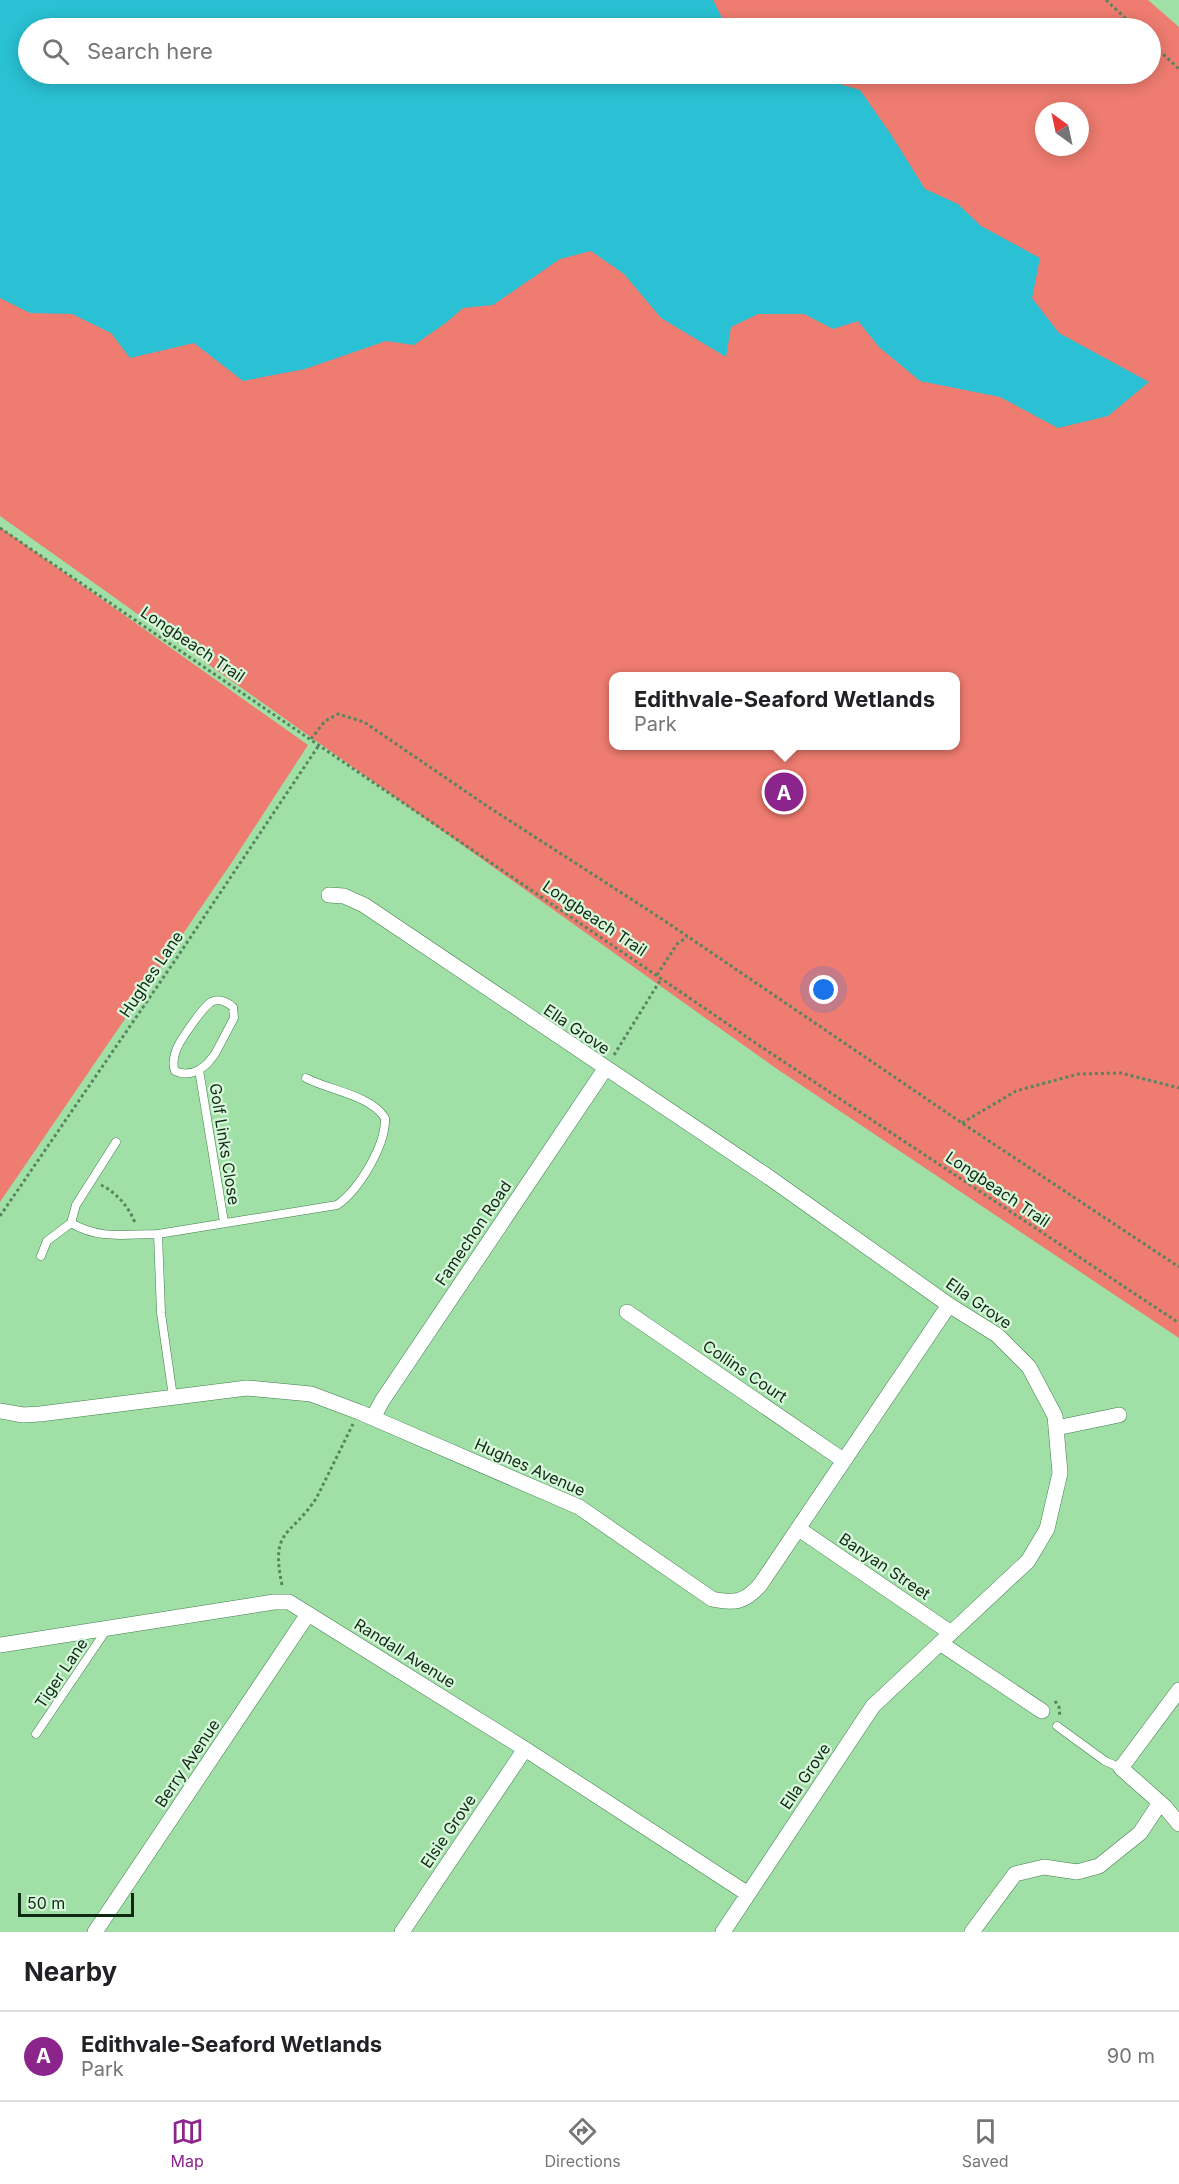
<!DOCTYPE html>
<html lang="en">
<head>
<meta charset="utf-8">
<style>
	body { margin:0; font-family:Inter,sans-serif; background:#f2f2f2; color:#202124 }
	.compass { position:absolute; left:1035px; top:102px; width:54px; height:54px; border-radius:50%; background:#fff; box-shadow:0 3px 15px #0003; rotate:327deg }
	.scale { position:absolute; left:18px; bottom:15px; width:116px; box-sizing:border-box; padding-left:6px; border:3px solid #0f2913; border-top:0; font-size:16px; line-height:21px; white-space:nowrap; color:#0f2913; -webkit-text-stroke:4px #d8f8db; paint-order:stroke }
	.you { position:absolute; left:824px; top:990px; width:21px; height:21px; margin:-15px; border:4px solid #fff; border-radius:50%; background:#1a73e8; box-shadow:0 0 0 9px #1a73e833 }
	.badge { display:grid; place-items:center; width:39px; height:39px; border-radius:50%; background:#8b258c; color:#fff; font-size:20px; font-weight:700 }
	.pin { position:absolute; translate:-50% -50%; border:3px solid #fff; box-shadow:0 2px 6px #0006 }
	.popup { position:absolute; left:609px; top:672px; width:351px; height:78px; box-sizing:border-box; display:grid; place-content:center; border-radius:12px; background:#fff; filter:drop-shadow(0 2px 4px #0005); font-size:20px; white-space:nowrap; color:#757577 }
	.popup b { font-size:22px; color:#202124 }
	.popup::after { content:''; position:absolute; left:50%; top:100%; margin-left:-12px; border:12px solid transparent; border-top-color:#fff }
	.list { margin:0; padding:0; list-style:none }
	h2 { display:flex; justify-content:space-between; align-items:center; height:78px; margin:0; padding:0 24px; font-size:26px }
	h2 small { font-size:20px; font-weight:400; color:#757577 }
	.list li { display:grid; grid-template-columns:39px 1fr auto; gap:18px; align-items:center; box-sizing:border-box; height:90px; padding:0 24px; border-top:2px solid #e0e0e0 }
	.list b { display:block; font-size:22px; white-space:nowrap }
	.list p { margin:0; font-size:20px; white-space:nowrap; color:#757577 }
	.list em { font-size:20px; font-style:normal; color:#757577 }
	.icon { flex:none; width:33px; height:33px; fill:none; stroke:currentColor; stroke-width:2; stroke-linecap:round; stroke-linejoin:round }
	.map { position:relative; flex:none; width:1179px; height:1932px; overflow:hidden }
	.search { position:absolute; background:#fff; box-shadow:0 3px 15px #0003; left:18px; right:18px; top:18px; height:66px; display:flex; align-items:center; gap:15px; box-sizing:border-box; padding:0 21px; border-radius:33px; color:#757577; font-size:22px }
	.sheet { height:168px; background:#fff }
	nav { display:flex; justify-content:space-around; align-items:center; box-sizing:border-box; height:84px; border-top:2px solid #e0e0e0; background:#fff; font-size:16px; color:#757577 }
	nav a { display:grid; justify-items:center; gap:3px }
	nav .on { color:#8b258c }
	.map>svg:first-child { display:block }
</style>
</head>
<body>
<div class="map">
<svg width="1179" height="1932" viewBox="0 0 1179 1932">
	<rect width="100%" height="100%" fill="#a0e0a7"/>
	<path fill="#ef7c70" fill-rule="evenodd" d="M0,0H1148L1179,27V1338L777,1069L0,516ZM28,28H1150V74H28ZM1044,111H1080V147H1044ZM613,676H955V746H613Z
		M0,527L308,745L232,862L0,1202Z"/>
	<path fill="#29c1d3" d="M0,0H713L727,28H28V74H806L860,90L890,133L925,189L958,204L981,226L1040,258L1032,298L1059,333L1149,382L1108,416L1058,428L1000,397L920,381L879,347L858,321L833,329L804,314H758L731,327L726,357L661,318L624,274L591,251L560,259L493,305L463,308L447,322L414,345L386,341L305,369L243,381L194,343L130,358L111,333L72,314L30,313L0,298Z"/>
	<g fill="none" stroke-linecap="round" stroke-linejoin="round">
		<g stroke="#407d4a" stroke-width="9">
			<path id="lane" d="M199,1070L207,1064L215,1054L234,1018L233,1007C227,1002 219,998 211,1002C203,1007 181,1039 177,1048C174,1055 172,1065 175,1071C183,1075 191,1074 199,1070L224,1222
				M116,1142L76,1205L71,1223C100,1240 125,1234 158,1234
				M41,1256L47,1241L71,1223
				M173,1397L161,1313L158,1234L337,1205C359,1190 386,1145 385,1118C371,1095 328,1090 306,1078
				M1057,1726L1105,1761L1121,1768
				M36,1734L107,1629"/>
		</g>
		<g stroke="#407d4a" stroke-width="16">
			<path id="street" d="M329,895L344,896L364,905L770,1178L949,1305L997,1335L1029,1367L1055,1416L1060,1473L1047,1529L1028,1561L873,1706L723,1932
				M627,1312L843,1460
				M0,1411L23,1415L40,1414L247,1388L311,1394L359,1412L579,1507L712,1599C735,1604 745,1602 760,1585L949,1305
				M373,1418L382,1401L605,1069
				M1056,1428L1119,1415
				M799,1529L951,1633
				M940,1643L1042,1711
				M0,1645L274,1602H289L525,1749L748,1894
				M1179,1690L1121,1768L1165,1807L1179,1824
				M95,1932L308,1614
				M402,1932L525,1749
				M972,1932L1015,1874L1044,1867L1077,1872L1099,1866L1140,1833L1160,1803"/>
		</g>
		<path stroke="#58855e" stroke-width="3" stroke-dasharray="3 3" stroke-linecap="butt" d="M1106,0L1136,28
			M1150,42L1179,69
			M0,528L757,1044L1179,1323
			M311,739L325,721L338,714L364,722L487,806L662,919L962,1123L1179,1267
			M657,975L677,944L687,937
			M614,1055L661,979
			M962,1123L1016,1091L1078,1074L1121,1073L1179,1088
			M101,1185C116,1192 129,1207 135,1223
			M0,1216L176,959L319,745
			M282,1585C270,1527 291,1538 317,1497L353,1424
			M1055,1701L1059,1707L1060,1717"/>
		<use href="#lane" stroke="#fff" stroke-width="8"/>
		<use href="#street" stroke="#fff" stroke-width="15"/>
	</g>
	<g text-anchor="middle" stroke-width="4.5" stroke-linejoin="round" paint-order="stroke">
		<g font-size="16" fill="#0f2913" stroke="#d8f8db">
			<text transform="translate(193 644) rotate(34)" y="6">Longbeach Trail</text>
			<text transform="translate(595 918) rotate(34)" y="6">Longbeach Trail</text>
			<text transform="translate(151 974) rotate(-56)" y="6">Hughes Lane</text>
			<text transform="translate(577 1029) rotate(34)" y="6">Ella Grove</text>
			<text transform="translate(225 1144) rotate(81)" y="6">Golf Links Close</text>
			<text transform="translate(998 1189) rotate(34)" y="6">Longbeach Trail</text>
			<text transform="translate(473 1233) rotate(-56)" y="6">Famechon Road</text>
			<text transform="translate(979 1303) rotate(35)" y="6">Ella Grove</text>
			<text transform="translate(745 1371) rotate(34)" y="6">Collins Court</text>
			<text transform="translate(530 1467) rotate(24)" y="6">Hughes Avenue</text>
			<text transform="translate(885 1566) rotate(34)" y="6">Banyan Street</text>
			<text transform="translate(405 1653) rotate(32)" y="6">Randall Avenue</text>
			<text transform="translate(61 1673) rotate(-56)" y="6">Tiger Lane</text>
			<text transform="translate(187 1763) rotate(-56)" y="6">Berry Avenue</text>
			<text transform="translate(805 1776) rotate(-56)" y="6">Ella Grove</text>
			<text transform="translate(448 1831) rotate(-56)" y="6">Elsie Grove</text>
		</g>
	</g>
</svg>
<svg class="compass" viewBox="-18 -18 36 36"><path d="M0-13l5 13h-10z" fill="#e53935"/><path d="M0 13l5-13h-10z" fill="#757577"/></svg>
<div class="scale">50 m</div>
<div class="you"></div>
<div class="pin badge" style="left:784px;top:792px">A</div>
<div class="popup"><b>Edithvale-Seaford Wetlands</b>Park</div>
<div class="search"><svg class="icon" aria-label="search" viewBox="0 0 24 24"><circle cx="10" cy="10" r="6"/><path d="M15 15l6 6"/></svg>Search here</div>
</div>
<section class="sheet">
<h2>Nearby<small></small></h2>
<ul class="list">
<li><span class="badge">A</span><div><b>Edithvale-Seaford Wetlands</b><p>Park</p></div><em>90 m</em></li>
</ul>
</section>
<nav>
<a class="on"><svg class="icon" aria-label="map" viewBox="0 0 24 24"><path d="M3 6l6-2 6 2 6-2v14l-6 2-6-2-6 2zM9 4v14M15 6v14"/></svg>Map</a>
<a><svg class="icon" aria-label="directions" viewBox="0 0 24 24"><path d="M12 3l9 9-9 9-9-9zM9 14v-3h6M13 9l2 2-2 2"/></svg>Directions</a>
<a><svg class="icon" aria-label="saved" viewBox="0 0 24 24"><path d="M7 4h10v16l-5-4-5 4z"/></svg>Saved</a>
</nav>
</body>
</html>
